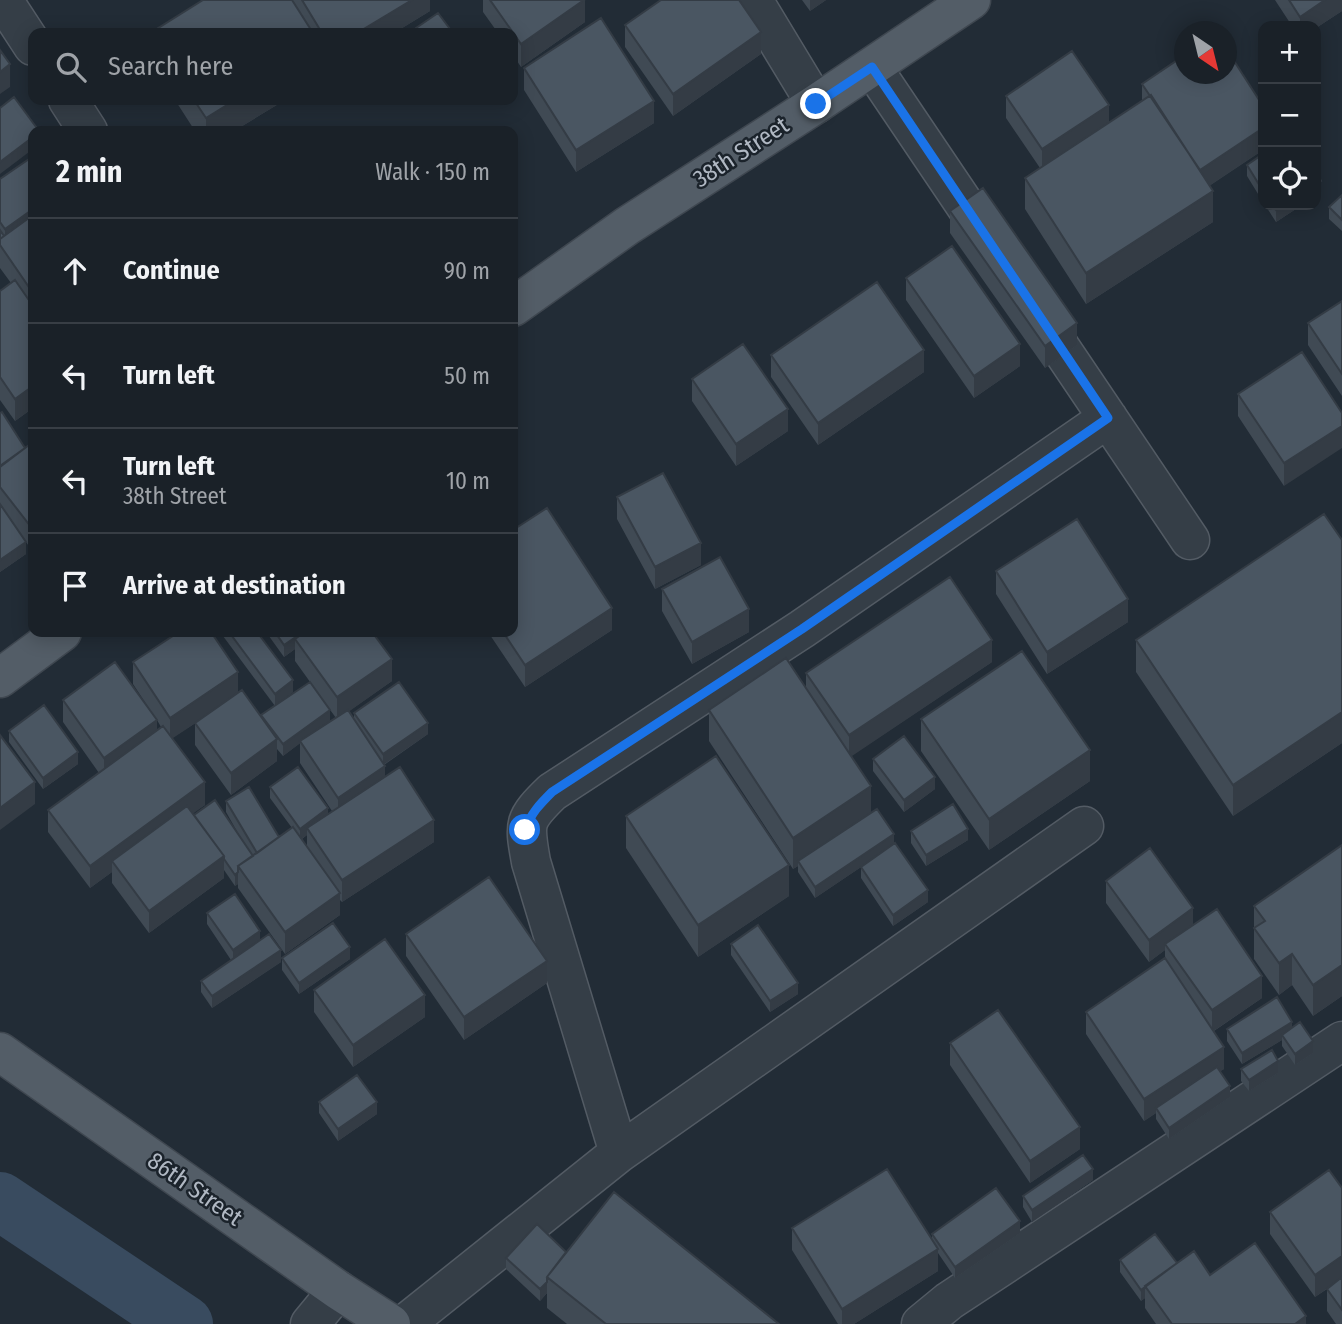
<!DOCTYPE html>
<html lang="en">
<head>
<meta charset="utf-8">
<style>
	body { margin:0; font-family:"Fira Sans Condensed",sans-serif; background:#232930; color:#f1f3f6 }
	.controls { position:absolute; right:21px; top:21px; display:grid; overflow:hidden; border-radius:14px; box-shadow:0 4px 18px #0003 }
	.controls button { width:63px; height:63px; display:grid; place-items:center; padding:0; border:0; border-bottom:2px solid #383e45; background:#1a2128; color:#f1f3f6; font:35px sans-serif }
	.compass { position:absolute; left:1174px; top:21px; width:63px; height:63px; border-radius:50%; background:#1a2128; box-shadow:0 4px 18px #0003; rotate:145deg }
	.stop { position:absolute; width:21px; height:21px; margin:-16px; border:5px solid #1a73e8; border-radius:50%; background:#fff }
	.stop.end { background:#1a73e8; border-color:#fff; box-shadow:0 2px 7px #0008 }
	.list { margin:0; padding:0; list-style:none }
	h2 { display:flex; justify-content:space-between; align-items:center; height:91px; margin:0; padding:0 28px; font-size:30px }
	h2 small { font-size:23px; font-weight:400; color:#9fa3a8 }
	.list li { display:grid; grid-template-columns:46px 1fr auto; gap:21px; align-items:center; box-sizing:border-box; height:105px; padding:0 28px; border-top:2px solid #383e45 }
	.list b { display:block; font-size:26px; white-space:nowrap }
	.list p { margin:0; font-size:23px; white-space:nowrap; color:#9fa3a8 }
	.list em { font-size:23px; font-style:normal; color:#9fa3a8 }
	.icon { flex:none; width:38px; height:38px; fill:none; stroke:currentColor; stroke-width:2; stroke-linecap:round; stroke-linejoin:round }
	.map { position:relative; flex:none; width:1342px; height:1324px; overflow:hidden }
	.search { position:absolute; background:#1a2128; box-shadow:0 4px 18px #0003; left:28px; top:28px; width:490px; height:77px; display:flex; align-items:center; gap:18px; box-sizing:border-box; padding:0 24px; border-radius:14px; color:#9fa3a8; font-size:26px }
	.panel { position:absolute; background:#1a2128; box-shadow:0 4px 18px #0003; left:28px; top:126px; width:490px; height:511px; border-radius:14px }
	.map>svg:first-child { display:block }
</style>
</head>
<body>
<div class="map">
<svg width="1342" height="1324" viewBox="0 0 1342 1324">
	<rect width="100%" height="100%" fill="#222c36"/>
	<g fill="none" stroke-linecap="round" stroke-linejoin="round">
		<path stroke="#394b5f" stroke-width="58" d="M0,1201L184,1324"/>
		<g stroke="#535b64" stroke-width="41">
			<path id="minor" d="M3,0L33,46
				M753,0L816,104
				M872,67L992,245
				M68,100L88,131
				M1035,310L1190,540
				M619,1153L531,862C524,823 523,820 552,792L802,629L1108,418
				M310,1324L338,1290
				M405,1324L619,1153L1084,826
				M921,1324L949,1301L1342,1041"/>
		</g>
		<g stroke="#3f4750" stroke-width="41">
			<path id="major" d="M513,307L627,226L816,104L971,0
				M0,678L62,632
				M0,1052L338,1290L391,1324"/>
		</g>
		<use href="#minor" stroke="#353e47" stroke-width="38"/>
		<use href="#major" stroke="#535d67" stroke-width="38"/>
	</g>
	<path fill="#404a54" fill-rule="evenodd" d="M293,0H430V11L394,33H152V32L293,1Z
		M483,0H585V22L521,67L513,55V33H498L483,12Z
		M802,0H826L810,11Z
		M1275,0H1342V11L1316,28V26H1292Z
		M625,25L761,54L673,116L625,47Z
		M524,68L654,123L576,172L524,90Z
		M1142,84L1263,150L1209,186L1213,222L1086,304L1025,209V178L1040,168L1006,118V96L1109,123L1142,101Z
		M175,100H285L234,131H195Z
		M33,151V408L15,421L0,400V291L11,283L0,268V179L33,158Z
		M1263,154V202L1247,176V165Z
		M1342,195V231L1329,219V207Z
		M1265,205H1302L1276,222Z
		M950,211L1077,345L1045,368L950,233Z
		M906,278L1020,366L974,398L906,300Z
		M1342,301V396L1308,345V323Z
		M1302,352L1284,486L1238,416V394Z
		M771,355L924,372L818,445L771,377Z
		M692,379L788,431L736,466L692,401Z
		M0,413L25,448L33,442V547L31,549L26,542V554L0,572Z
		M617,497L701,565L655,589L617,519Z
		M1342,540V743L1233,816L1136,672V640Z
		M996,571L1128,622L1047,674L996,594Z
		M662,589L749,632L692,664L662,611Z
		M612,630L525,687L488,632H513Z
		M220,632H257L293,692L275,706Z
		M266,632H380L375,636L392,681L349,711L354,719V713L428,734L384,765L385,777L434,842L342,902L340,900V915L285,954L238,888V884L235,886L224,870V878L149,933L112,883V872L90,888L48,832V810L99,773L63,722V700L154,716L133,684V662L238,693L261,717V715L330,721L336,718L295,661V649L284,657ZM203,718L195,723V745L231,795L277,761V749L283,756L300,743V763L332,811L328,814L270,787V798L292,828L279,837L226,801V812L244,844L194,816L192,813L205,805L172,738ZM157,720L161,727L157,730ZM307,835V847L302,839Z
		M992,662L851,756L871,813L894,844L928,902L893,926L861,878V867L815,898L798,872V866L793,869L709,741V710L806,688V673Z
		M921,719L1090,781L989,850L921,751Z
		M9,731L78,764L43,789L9,742Z
		M873,759L935,789L904,812L873,771Z
		M626,816L789,896L698,957L626,848Z
		M911,831L968,840L926,866L911,843Z
		M1342,845V996L1313,1016L1292,985L1279,995L1254,959V906Z
		M1106,881L1193,925L1262,998L1214,1031L1224,1069L1220,1071L1230,1097L1169,1139L1156,1119V1113L1144,1121L1086,1034V1012L1165,959V950L1149,962L1106,903Z
		M207,913L260,940L281,962L212,1008L201,992V981L231,960L207,924Z
		M406,934L547,983L464,1040L406,956Z
		M731,944L798,994L770,1012L731,955Z
		M282,958L350,959L299,994L282,970Z
		M314,990L425,1017L353,1067L314,1012Z
		M1292,1027L1313,1053L1295,1065L1282,1046V1040L1242,1064L1227,1041V1029Z
		M950,1043L1080,1149L1030,1183L950,1065Z
		M1241,1069L1278,1073L1249,1091L1241,1081Z
		M319,1102L377,1114L338,1141L319,1113Z
		M1093,1180L1032,1222L1023,1207V1196Z
		M1342,1188V1324H1336L1327,1311V1289L1315,1297L1270,1234V1212Z
		M792,1228L932,1240V1234L1020,1233L955,1278L938,1253V1271L854,1324H838L792,1250Z
		M566,1252L779,1324H567L547,1308V1293L540,1301L506,1269V1258Z
		M1120,1260L1177,1263L1210,1275L1306,1324H1156L1145,1308V1298L1141,1301L1120,1272Z"/>
	<path fill="#343c45" d="M412,0H430V11L394,33H357Z
		M585,0V22L521,67V44Z
		M810,0H826L810,11Z
		M1325,0H1342V11L1316,28V26H1300V17Z
		M761,32V54L673,116V94Z
		M10,64V87L0,94V72Z
		M235,100H285L234,131H206V118Z
		M654,101V123L576,172V150Z
		M1109,105V127L1042,172V149Z
		M1263,128V150L1200,192V170Z
		M33,137V149L0,174V162Z
		M1321,181V192L1316,196V184Z
		M1213,191V222L1086,304V273Z
		M1284,205H1302L1276,222V210Z
		M33,209V221L5,241V229Z
		M1077,323V345L1045,368V346Z
		M1020,344V366L974,398V376Z
		M924,350V372L818,445V423Z
		M33,386V408L15,421V399Z
		M788,409V431L736,466V444Z
		M1342,426V448L1284,486V463Z
		M33,525V547L31,549V527Z
		M26,542V554L0,572V560Z
		M701,543V565L655,589V567Z
		M1128,599V622L1047,674V652Z
		M612,608V630L525,687V665Z
		M749,609V632L692,664V642Z
		M303,632H316L295,639V649L284,657V645Z
		M992,640V662L849,758V735Z
		M392,659V681L337,720V697Z
		M238,672V695L170,740V718Z
		M293,680V692L275,706V694Z
		M330,710V721L283,756V744Z
		M1342,712V743L1233,816V785Z
		M157,720V742L104,780V758Z
		M428,723V734L383,765V754Z
		M277,739V761L231,795V773Z
		M1090,750V781L989,850V819Z
		M78,752V764L43,789V778Z
		M385,766V788L338,820V798Z
		M935,777V789L904,812V800Z
		M35,782V804L0,830V808Z
		M205,782V805L118,868L112,861V872L90,888V866Z
		M871,786V817L798,861V866L793,869V838Z
		M328,808V820L307,828V835L300,840V829Z
		M434,820V842L342,902V880Z
		M968,829V840L926,866V855Z
		M894,834V845L815,898V887Z
		M224,856V878L149,933V911Z
		M789,865V896L698,957V925Z
		M238,872V884L235,886V875Z
		M928,890V902L893,926V915Z
		M340,893V915L285,954V932Z
		M1193,908V930L1165,944V950L1149,962V940Z
		M260,931V943L233,962V950Z
		M350,947V959L299,994V983Z
		M281,950V962L212,1008V996Z
		M1292,954V985L1279,995V963Z
		M547,961V983L464,1040V1017Z
		M1342,965V996L1313,1016V985Z
		M1262,976V998L1212,1032V1010Z
		M798,983V994L770,1012V1001Z
		M425,995V1017L353,1067V1045Z
		M1292,1022V1033L1282,1035V1040L1242,1064V1053Z
		M1313,1041V1053L1295,1065V1054Z
		M1224,1047V1069L1159,1112L1156,1108V1113L1144,1121V1099Z
		M1278,1061V1073L1249,1091V1080Z
		M1230,1086V1097L1169,1139V1128Z
		M377,1102V1114L338,1141V1129Z
		M1080,1127V1149L1030,1183V1161Z
		M1093,1169V1180L1032,1222V1210Z
		M1020,1221V1233L955,1278V1267Z
		M938,1249V1271L854,1324H842V1309Z
		M1342,1256V1278L1315,1297V1275Z
		M547,1282V1293L540,1301V1289Z
		M1145,1287V1298L1141,1301V1290Z
		M1306,1316V1324H1295Z"/>
	<path fill="#4a5662" stroke="#343c45" stroke-width="2" d="M203,0H292L313,33H153L152,32Z
		M302,0H412L357,33H322Z
		M490,0H584L521,44Z
		M661,0H739L761,32L673,94L625,25Z
		M1289,0H1325L1300,17Z
		M438,13L453,33H419L416,28Z
		M601,18L654,101L576,150L524,68Z
		M0,50L10,64L0,72Z
		M1227,50L1263,106V128L1200,170L1142,84L1185,55V74H1227Z
		M1072,51L1109,105L1042,149L1006,96Z
		M1151,95L1213,191L1086,273L1025,178Z
		M14,97L39,131H33V137L0,162V108Z
		M194,100H235L206,118Z
		M1263,154V191L1247,165Z
		M32,157L33,158V209L5,229L0,222V179Z
		M1316,172L1321,181L1316,184Z
		M983,188L1077,323L1045,346L950,211Z
		M1342,195V220L1329,207Z
		M1272,205H1284L1276,210Z
		M33,215V293L0,245V239Z
		M0,230L4,236L0,239Z
		M952,246L1020,344L974,376L906,278Z
		M15,280L33,306V386L15,399L0,377V291Z
		M877,282L924,350L818,423L771,355Z
		M1342,301V374L1308,323Z
		M743,344L788,409L736,444L692,379Z
		M1302,352L1342,413V426L1284,463L1238,394Z
		M2,412L25,448L0,466V413Z
		M33,442V525L31,527L0,487V467Z
		M663,473L701,543L655,567L617,497Z
		M0,504L26,542L0,560Z
		M547,508L612,608L525,665L503,632H513V530Z
		M1324,514L1342,540V712L1233,785L1136,640Z
		M1077,519L1128,599L1047,652L996,571Z
		M720,557L749,609L692,642L662,589Z
		M950,577L992,640L849,735L806,673Z
		M179,632H211L238,672L170,718L133,662Z
		M229,632H257L293,680L275,694Z
		M275,632H303L284,645Z
		M305,632H372L392,659L337,697L295,639Z
		M1022,651L1090,750L989,819L921,719Z
		M786,658L871,786L793,838L709,710Z
		M115,662L157,720L104,758L63,700Z
		M310,682L330,710L283,744L261,715Z
		M399,682L428,723L383,754L354,713Z
		M242,690L277,739L231,773L195,723Z
		M44,705L78,752L43,778L9,731Z
		M348,710L385,766L338,798L300,741Z
		M163,726L205,782L90,866L48,810Z
		M0,735L35,782L0,808Z
		M904,736L935,777L904,800L873,759Z
		M716,756L789,865L698,925L626,816Z
		M298,767L328,808L300,829L270,787Z
		M400,767L434,820L342,880L307,828Z
		M249,787L279,837L257,853L226,801Z
		M215,800L253,856L238,866V872L235,875L224,859V856L194,815Z
		M953,804L968,829L926,855L911,831Z
		M187,806L224,856L149,911L112,861Z
		M877,809L894,834L815,887L798,861Z
		M293,827L340,893L285,932L238,866Z
		M895,843L928,890L893,915L861,867Z
		M1342,845V965L1313,985L1292,954L1279,963L1254,928L1265,921L1254,906Z
		M1150,848L1193,908L1149,940L1106,881Z
		M489,877L547,961L464,1017L406,934Z
		M235,894L260,931L233,950L207,913Z
		M1217,909L1262,976L1212,1010L1165,944Z
		M333,923L350,947L299,983L282,958Z
		M758,925L798,983L770,1001L731,944Z
		M269,934L281,950L212,996L201,981Z
		M385,939L425,995L353,1045L314,990Z
		M1165,958L1224,1047L1144,1099L1086,1012Z
		M1277,997L1292,1022L1242,1053L1227,1029Z
		M998,1010L1080,1127L1030,1161L950,1043Z
		M1300,1022L1313,1041L1295,1054L1282,1035Z
		M1272,1050L1278,1061L1249,1080L1241,1069Z
		M1217,1067L1230,1086L1169,1128L1156,1108Z
		M357,1075L377,1102L338,1129L319,1102Z
		M1083,1155L1093,1169L1032,1210L1023,1196Z
		M887,1169L938,1249L842,1309L792,1228Z
		M1329,1170L1342,1188V1256L1315,1275L1270,1212Z
		M996,1188L1020,1221L955,1267L932,1234Z
		M614,1192L779,1324H606L547,1277Z
		M537,1224L566,1252L547,1277V1282L540,1289L506,1258Z
		M1155,1234L1177,1263L1141,1290L1120,1260Z
		M1255,1243L1306,1316L1295,1324H1172L1145,1286L1194,1251L1210,1275Z
		M1342,1277V1310L1327,1289Z"/>
	<g fill="none" stroke-linecap="round" stroke-linejoin="round">
		<path stroke="#1a73e8" stroke-width="9" d="M525,830C531,813 540,804 552,792L802,629L1108,418L872,67L816,104"/>
	</g>
	<g text-anchor="middle" stroke-width="5" stroke-linejoin="round" paint-order="stroke">
		<g font-size="24" fill="#b0b8c3" stroke="#1b232b">
			<text transform="translate(741 152) rotate(-33)" y="8">38th Street</text>
			<text transform="translate(195 1189) rotate(35)" y="8">86th Street</text>
		</g>
	</g>
</svg>
<div class="controls">
<button>+</button>
<button>−</button>
<button><svg class="icon" aria-label="locate" viewBox="0 0 24 24"><circle cx="12" cy="12" r="6"/><path d="M12 2v4M12 18v4M2 12h4M18 12h4"/></svg></button>
</div>
<svg class="compass" viewBox="-18 -18 36 36"><path d="M0-13l5 13h-10z" fill="#e53935"/><path d="M0 13l5-13h-10z" fill="#9fa3a8"/></svg>
<div class="stop" style="left:525px;top:830px"></div>
<div class="stop end" style="left:816px;top:104px"></div>
<div class="search"><svg class="icon" aria-label="search" viewBox="0 0 24 24"><circle cx="10" cy="10" r="6"/><path d="M15 15l6 6"/></svg>Search here</div>
<section class="panel">
<h2>2 min<small>Walk · 150 m</small></h2>
<ul class="list">
<li><svg class="icon" aria-label="ahead" viewBox="0 0 24 24"><path d="M12 20V5M6 11l6-6 6 6"/></svg><div><b>Continue</b></div><em>90 m</em></li>
<li><svg class="icon" aria-label="left" viewBox="0 0 24 24"><path d="M17 20v-9H6M10 6l-5 5 5 5"/></svg><div><b>Turn left</b></div><em>50 m</em></li>
<li><svg class="icon" aria-label="left" viewBox="0 0 24 24"><path d="M17 20v-9H6M10 6l-5 5 5 5"/></svg><div><b>Turn left</b><p>38th Street</p></div><em>10 m</em></li>
<li><svg class="icon" aria-label="arrive" viewBox="0 0 24 24"><path d="M6 21V4h12l-3 4 3 4H6"/></svg><div><b>Arrive at destination</b></div></li>
</ul>
</section>
</div>
</body>
</html>
